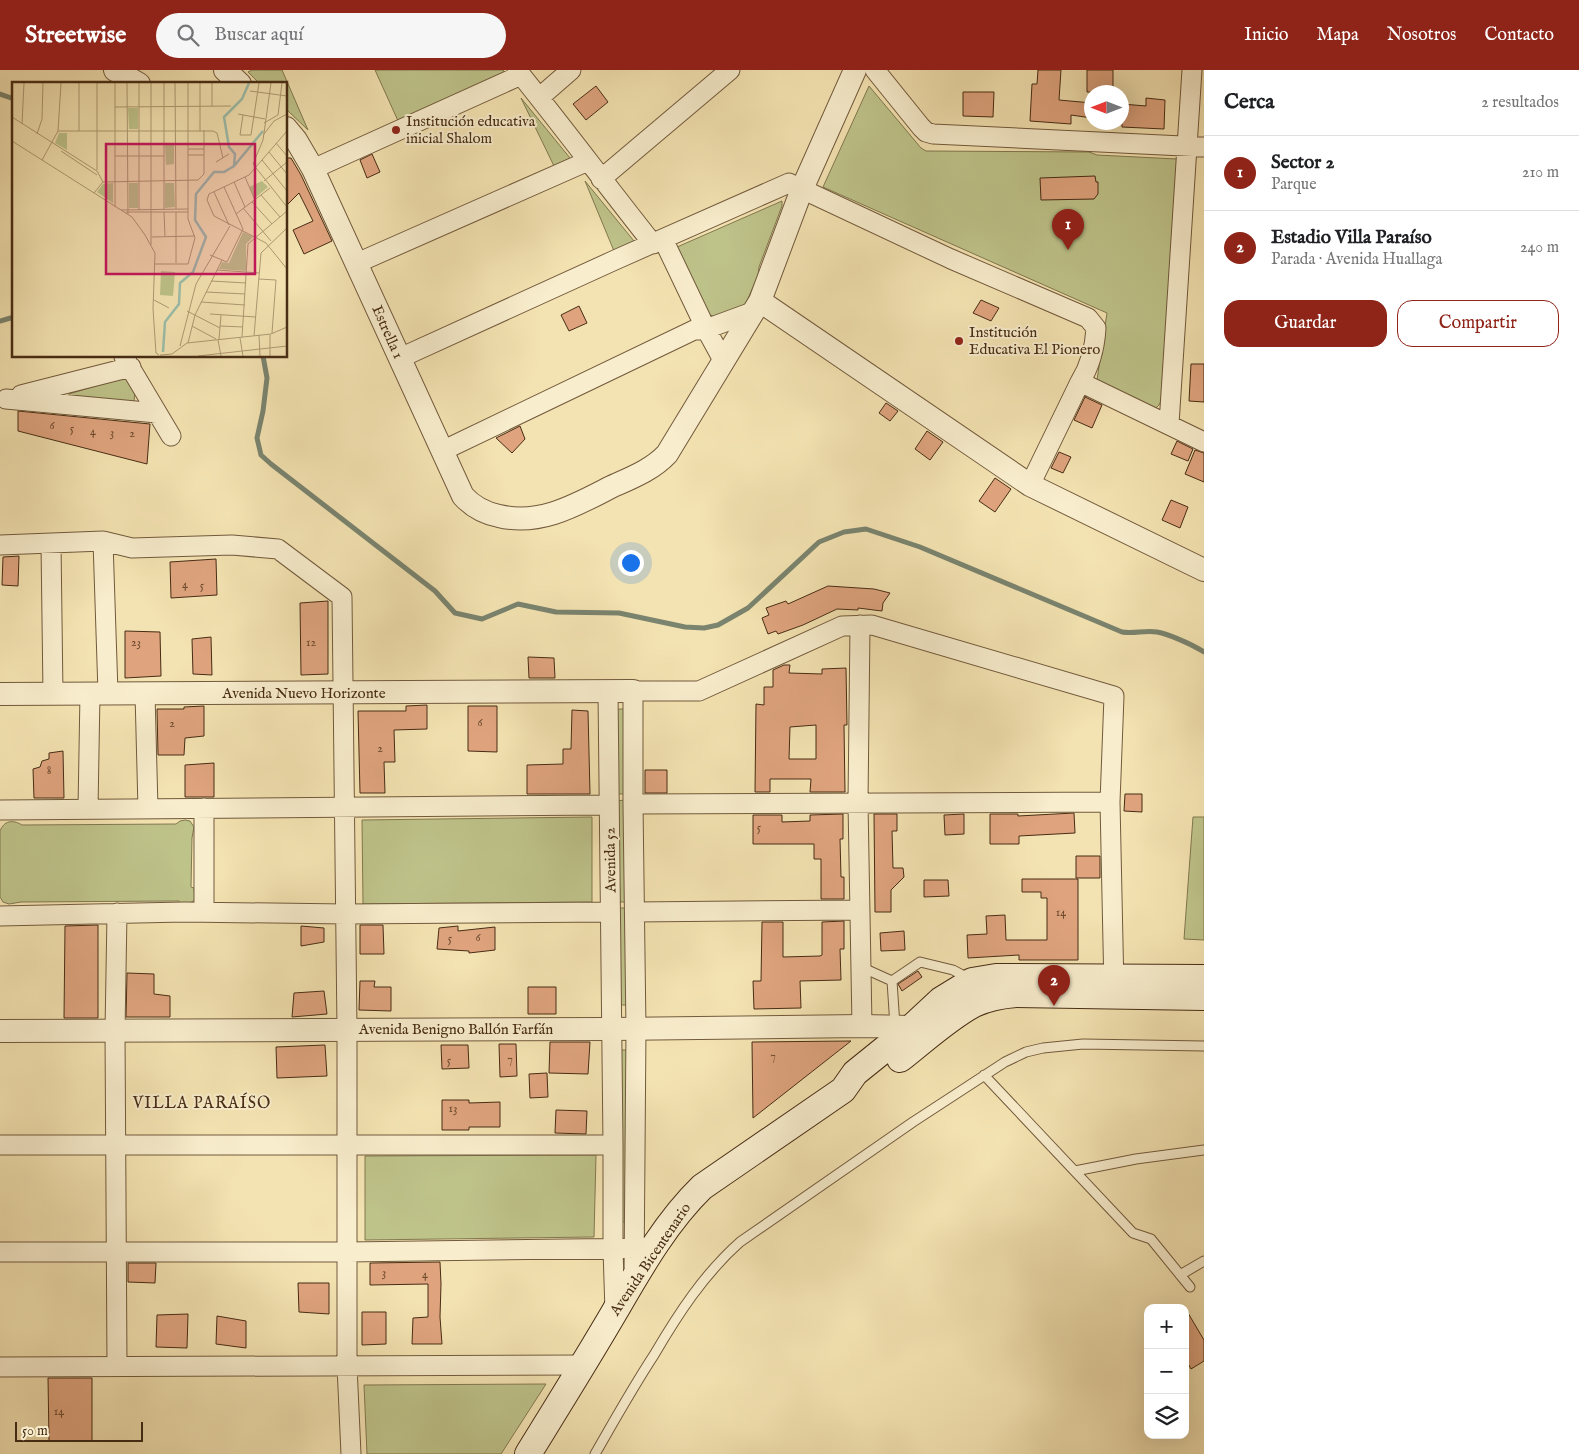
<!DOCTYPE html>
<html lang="es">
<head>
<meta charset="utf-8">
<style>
	body { margin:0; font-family:"IM FELL English",serif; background:#f6f6f6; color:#202124 }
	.controls { position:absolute; right:15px; bottom:15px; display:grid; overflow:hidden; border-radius:10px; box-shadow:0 5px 20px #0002 }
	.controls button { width:45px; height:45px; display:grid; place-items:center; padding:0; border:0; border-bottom:1px solid #e0e0e0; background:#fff; color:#202124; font:25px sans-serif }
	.compass { position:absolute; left:1084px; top:15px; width:45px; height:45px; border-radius:50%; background:#fff; box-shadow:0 5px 20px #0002; rotate:270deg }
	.scale { position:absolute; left:15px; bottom:12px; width:128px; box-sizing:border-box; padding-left:5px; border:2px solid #472c14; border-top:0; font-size:14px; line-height:18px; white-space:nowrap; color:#472c14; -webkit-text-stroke:4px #f8edcd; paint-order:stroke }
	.you { position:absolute; left:630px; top:492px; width:18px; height:18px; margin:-12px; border:4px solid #fff; border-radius:50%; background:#1a73e8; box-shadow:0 0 0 8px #1a73e833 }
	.badge { display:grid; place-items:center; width:32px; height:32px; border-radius:50%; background:#8f2418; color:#fff; font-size:16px; font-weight:700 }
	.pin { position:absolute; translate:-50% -41px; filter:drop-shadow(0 1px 2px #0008) }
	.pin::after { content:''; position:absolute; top:26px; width:18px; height:15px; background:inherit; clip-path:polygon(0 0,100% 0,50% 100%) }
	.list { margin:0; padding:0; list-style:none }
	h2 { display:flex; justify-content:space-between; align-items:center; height:65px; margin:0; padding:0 20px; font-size:21px }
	h2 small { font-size:16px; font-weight:400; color:#757577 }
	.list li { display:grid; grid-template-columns:32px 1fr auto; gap:15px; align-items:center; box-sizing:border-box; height:75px; padding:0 20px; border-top:1px solid #e0e0e0 }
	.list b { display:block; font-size:19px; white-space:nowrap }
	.list p { margin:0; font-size:16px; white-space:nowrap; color:#757577 }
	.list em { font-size:16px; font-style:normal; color:#757577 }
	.actions { display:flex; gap:10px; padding:15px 20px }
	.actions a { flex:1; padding:11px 0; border:1px solid #8f2418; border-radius:15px; text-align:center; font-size:18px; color:#8f2418 }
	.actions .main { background:#8f2418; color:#fff }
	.icon { flex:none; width:28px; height:28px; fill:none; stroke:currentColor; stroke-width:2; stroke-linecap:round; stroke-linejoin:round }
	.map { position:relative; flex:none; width:1204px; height:1384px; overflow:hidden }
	header { display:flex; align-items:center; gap:30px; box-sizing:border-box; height:70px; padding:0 25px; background:#8f2418; color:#fff }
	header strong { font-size:24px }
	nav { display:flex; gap:28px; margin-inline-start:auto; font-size:18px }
	.search { width:350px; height:45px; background:#f6f6f6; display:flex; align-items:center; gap:12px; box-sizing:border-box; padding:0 18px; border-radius:28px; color:#757577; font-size:19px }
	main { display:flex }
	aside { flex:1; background:#fff }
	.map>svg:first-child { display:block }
</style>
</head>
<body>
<header>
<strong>Streetwise</strong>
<div class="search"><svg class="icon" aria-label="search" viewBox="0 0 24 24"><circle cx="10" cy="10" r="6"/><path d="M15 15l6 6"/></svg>Buscar aquí</div>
<nav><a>Inicio</a><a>Mapa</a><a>Nosotros</a><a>Contacto</a></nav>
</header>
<main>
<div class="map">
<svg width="1204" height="1384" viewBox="0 0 1204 1384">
	<rect width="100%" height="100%" fill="#f4e3b2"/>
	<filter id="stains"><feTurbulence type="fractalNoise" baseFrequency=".004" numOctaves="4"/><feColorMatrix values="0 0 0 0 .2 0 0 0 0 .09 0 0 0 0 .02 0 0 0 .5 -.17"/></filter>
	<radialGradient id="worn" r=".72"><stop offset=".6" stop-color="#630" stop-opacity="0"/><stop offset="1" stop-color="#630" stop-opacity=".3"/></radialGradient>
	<path fill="#bec38a" stroke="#82784f" d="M252,0H282L308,60L286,39V14H260L248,2Z
		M375,0H503L506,4L399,53Z
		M869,16L921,78L926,81L1089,82L1097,85L1177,89L1161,331L1159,335L1156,338L1097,310L1107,243L823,117Z
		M521,28L570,88L554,96Z
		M585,111L634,171L614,181Z
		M782,131V136L759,197L758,206L746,233L744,236L715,247L708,244L677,177Z
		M122,308L129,310L135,323L134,331L131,332L69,326V324Z
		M617,639H625V724H617Z
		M625,730L626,832H617L616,731Z
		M592,747V832L363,834L362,750Z
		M1193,747H1204V870L1184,869Z
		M185,750L190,751L194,757L192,768L191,817L194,818L195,830L188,834L181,835L179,831H174L21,832L9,834L3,832L0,827V761C4,751 12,749 22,755L176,754L180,751Z
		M617,838H626L628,935H619Z
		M620,980H628V1152H619Z
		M596,1085L594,1167L365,1170V1086Z
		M546,1314L501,1384H367L364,1315Z"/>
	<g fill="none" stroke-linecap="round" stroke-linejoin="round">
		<path stroke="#7a846f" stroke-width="5" d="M0,24L14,29
			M0,251L14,247
			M263,286L267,308L263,341L257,368L261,385L271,394L435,521L455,543L482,549L518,534L556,542L619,543L685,557L704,558L718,555L748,538L819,472L844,462L866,459L920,477L1122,562C1134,564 1145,560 1157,562C1169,564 1193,575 1204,582"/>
	</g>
	<path fill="#dfa47e" stroke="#472c14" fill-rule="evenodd" d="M1038,0H1061L1059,30L1092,33V48L1071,45V54L1030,51L1032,14H1037Z
		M1087,0H1113V22H1087Z
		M596,16L608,32L586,50L573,34Z
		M963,22H994L993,47L963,46Z
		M1146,28L1165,30L1164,59L1122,57V34L1146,36Z
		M372,84L380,102L367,108L360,90Z
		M286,88H291L301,105L332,171L304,184L293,160L313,151L299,123L286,136Z
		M1095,106L1096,112H1098V124L1094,129L1041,130L1040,108Z
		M981,230L999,238L991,251L973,243Z
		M579,236L587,253L569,261L561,245Z
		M1191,294H1204V332L1189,331Z
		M1085,327L1102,335L1092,358L1074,350Z
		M886,333L898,341L890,351L879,343Z
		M18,341L150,354L147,394L18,361Z
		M520,356L525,369L512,383L496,368Z
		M927,361L943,372L930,390L915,379Z
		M1177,371L1193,379L1188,391L1171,384Z
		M1195,380L1204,383V412L1185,404Z
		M1059,382L1071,387L1063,403L1051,398Z
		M995,408L1011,419L995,442L979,431Z
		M1171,430L1188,437L1180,458L1162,450Z
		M19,486L18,516L2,515L3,487Z
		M216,489L217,525L171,528L170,492Z
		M828,516L874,519L890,523L883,533L882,541L858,538V540L837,539L803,555L778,564L776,561L768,564L762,548L769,545L766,538L786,531L788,534Z
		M328,531V604L301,605L300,533Z
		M125,561L160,562L161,606L125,608Z
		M211,567L212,605L193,604L192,569Z
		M528,587L554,588L555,608H529Z
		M784,595H790L789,603L822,604V599L846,598L847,655H844L845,722H810L811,709H770V722H755L756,634L764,635V617H773V600ZM816,655V689H789L790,657Z
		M427,635V659L394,660L395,692H384L385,723H360L358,641H406V636Z
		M204,636V666L185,668L184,685H158L157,639H184V637Z
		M468,636H497V682L468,681Z
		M572,640L588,641L590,724H527V695L563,694V679H571Z
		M63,681L64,728H34L33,699L40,697L42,691L49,689V683Z
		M214,693V727H185V695Z
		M645,700H667V723H645Z
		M1125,724H1142V742L1124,741Z
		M1074,743L1075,763L1019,766V774H990V744H1018V746Z
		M843,744V769H840L841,807H844V829H821V789H814V774H753V745H782V752L810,751V745Z
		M874,744H897V761H892L893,798H903L904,807L891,820V842H875Z
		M964,744V764L945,765L944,745Z
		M1076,786H1100V808H1076Z
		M1022,809H1078V890H1019V885L968,888L967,865L987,864L986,846L1005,845L1006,870H1047V828H1041V822H1022Z
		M924,810H948L949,826L924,827Z
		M844,851V879H840L841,910L800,911L801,938L754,939L753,911H761L762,852H783V887L820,886L822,885V852Z
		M98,855V948H64L65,856Z
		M360,855H383L384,884H360Z
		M301,856L324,858V872L301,876Z
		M458,856V861L495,857V880L469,883V881L437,879L439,858Z
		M904,861L905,880L881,881L880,863Z
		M918,901L922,907L902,921L898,914Z
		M127,903L154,904V924L170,926V947H126Z
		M360,911H375L374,917H391V941L359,940Z
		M528,917H556V944H528Z
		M324,921L327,944L292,947L294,923Z
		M851,971L753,1048L752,972Z
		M550,972H590L588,1004L549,1003Z
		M499,974H516L517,1006L500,1007Z
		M325,975L327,1006L277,1008L276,977Z
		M441,975H468L469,998L442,999Z
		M547,1003L548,1027L530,1028L529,1004Z
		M442,1030H469V1033L500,1032V1057H469V1060H442Z
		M556,1040L587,1041L586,1064L555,1063Z
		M440,1192L441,1214L440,1247L442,1274H412L413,1248L428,1247V1214L370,1215V1193Z
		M128,1193H156L155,1213L128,1212Z
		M298,1213H329V1244L299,1242Z
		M1185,1238L1204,1270V1291L1191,1299L1185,1288Z
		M362,1242H386V1274L362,1275Z
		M188,1244L187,1278L156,1277L157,1245Z
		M217,1246L246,1251V1278L216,1274Z
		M48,1308H92V1371H49Z"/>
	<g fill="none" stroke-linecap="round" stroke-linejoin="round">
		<g stroke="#725a3c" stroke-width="11">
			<path id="service" d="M861,897L892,911
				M892,911L920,892L953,900L970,909
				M892,911L895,956
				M984,1005L1133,1163L1151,1169L1190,1217
				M1075,1101L1136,1089L1204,1080
				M1180,1205L1204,1191
				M595,1384C614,1351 633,1317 654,1285C678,1244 704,1204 740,1172L913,1052L1005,992L1026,982L1043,978L1083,974L1204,976"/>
		</g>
		<g stroke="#725a3c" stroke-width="21">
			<path id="minor" d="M517,0C563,57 607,116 653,174
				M875,0L921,57L926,62L933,64L1204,77
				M540,27L571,0
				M313,99L521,5
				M601,109L730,0
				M663,169L706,259L724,292
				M357,193L588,91
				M124,287L171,366
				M400,288L615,190L789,113L951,189L1088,248L1096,258C1095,276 1090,296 1080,312L1030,415
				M1080,312L1204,372
				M21,325L131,297
				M6,329L157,343
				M1169,354L1192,0
				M442,381L694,260L706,259L755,241
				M103,471L108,623
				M51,474L53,624
				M0,475L103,471L132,478L232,475L278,479L342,527L347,960V1296L351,1384
				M860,555L858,733L862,956
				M608,622L613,1075V1179L615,1242
				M145,623L148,739
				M633,734L1110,732
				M88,739L90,623
				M0,740L608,735
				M204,842V738
				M635,842L860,840
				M0,846L184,842L346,844L610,842
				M0,1075H613
				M0,1182H348L646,1178
				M634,1207L636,959L633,734V621H699L842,556L872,555L1114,626L1110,732L1114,920
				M117,1296L115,961L117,843
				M0,1297L583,1295"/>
		</g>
		<g stroke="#725a3c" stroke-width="24">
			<path id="tertiary" d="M115,0L139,14
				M225,0L240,14
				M286,58L296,70L313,99L463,426C473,437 484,443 499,446C540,456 576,435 611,417C631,408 652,400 667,384L760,231L802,119L855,0
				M760,231L1030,415L1204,500
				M0,624L633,621
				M0,961L612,959L862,956L912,957L921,959"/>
		</g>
		<g stroke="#472c14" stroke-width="28">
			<path id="secondary" d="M900,989C922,972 949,947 974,934C987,928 1002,925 1016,924L1204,927
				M528,1384C557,1337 587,1289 615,1241C640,1198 666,1152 702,1117L843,1020L855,1003L912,957L941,930L972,911L996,907L1204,908"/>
		</g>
		<use href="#service" stroke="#f8edcd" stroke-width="9"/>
		<use href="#minor" stroke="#f8edcd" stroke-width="19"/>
		<use href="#tertiary" stroke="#f8edcd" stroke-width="22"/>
		<use href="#secondary" stroke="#f8edcd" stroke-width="26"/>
	</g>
	<g fill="#8f2418" stroke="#f8edcd" stroke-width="2">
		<circle cx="396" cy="60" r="5"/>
		<circle cx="959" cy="271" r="5"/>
	</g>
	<g text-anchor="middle" stroke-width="4" stroke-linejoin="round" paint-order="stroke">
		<g font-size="12" fill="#6d4a2e">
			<text x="52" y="359">6</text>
			<text x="72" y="362">5</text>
			<text x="93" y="365">4</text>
			<text x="112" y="366">3</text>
			<text x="132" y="367">2</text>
			<text x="185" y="518">4</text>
			<text x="202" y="519">5</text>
			<text x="136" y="576">23</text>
			<text x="311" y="576">12</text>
			<text x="480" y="656">6</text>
			<text x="172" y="657">2</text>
			<text x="380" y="682">2</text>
			<text x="49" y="704">8</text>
			<text x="759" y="761">5</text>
			<text x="1061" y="846">14</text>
			<text x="478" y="871">6</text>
			<text x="450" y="872">5</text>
			<text x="773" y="990">7</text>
			<text x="510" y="993">7</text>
			<text x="449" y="994">5</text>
			<text x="453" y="1042">13</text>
			<text x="384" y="1206">3</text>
			<text x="425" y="1208">4</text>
			<text x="59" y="1345">14</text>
		</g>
		<g font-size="15" fill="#472c14" stroke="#f8edcd" text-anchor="start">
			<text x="406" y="56">Institución educativa<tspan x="406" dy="17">inicial Shalom</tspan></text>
			<text x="969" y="267">Institución<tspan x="969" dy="17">Educativa El Pionero</tspan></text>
		</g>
		<g font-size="15" fill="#472c14" stroke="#f8edcd">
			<text transform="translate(388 262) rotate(66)" y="5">Estrella 1</text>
			<text x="304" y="628">Avenida Nuevo Horizonte</text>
			<text transform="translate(610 790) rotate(-91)" y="5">Avenida 52</text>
			<text x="456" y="964">Avenida Benigno Ballón Farfán</text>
			<text transform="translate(650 1189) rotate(-56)" y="5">Avenida Bicentenario</text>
		</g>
		<g font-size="16" letter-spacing="1" fill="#472c14" stroke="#f8edcd">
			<text x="202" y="1038">VILLA PARAÍSO</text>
		</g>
	</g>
	<g transform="translate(12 12)">
		<rect width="275" height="275" fill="#f4e3b2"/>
		<path d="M116,26H126V47H117ZM47,51H55V68L43,61ZM162,62V82L154,83L153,63ZM250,99L256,105L243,116L237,105ZM101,101V121L85,110L91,102ZM117,101H126V126H117ZM153,101H162L163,125L153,126ZM231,150L241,155L234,162V189L207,187L210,180L217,181ZM149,189L163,190L161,214L148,213Z" fill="#bec38a"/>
		<path fill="none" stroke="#9cbeab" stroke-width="2.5" d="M222,84L251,49M151,270L153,240L167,222L168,201L181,190L194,155L183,138L184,112L202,90H212L222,84L223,72L217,65L212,35L230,17L237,1"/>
		<path fill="none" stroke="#af9a73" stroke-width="1" d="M67,1V49M85,1V88M103,1V125M115,1L116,132M127,1V128M139,1V163M152,1V128M163,1L164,127M188,1V49M259,1L251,58L241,82L275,125M238,9L275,14M200,24V1M103,25L219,24M226,32L253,37M231,33L228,53H239L247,1M0,35L85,89L91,100M252,41L266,33L270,1M10,42L12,1M46,49H201L205,51L211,76M275,49L237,93L197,112L195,118L202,134L254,161L275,187M25,52L30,37L31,1M252,52L262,39L275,32M0,59L120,135L133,153L143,171L141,227L144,271L147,273M264,61L275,74M176,67H192M49,69L85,93M257,70L275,92M176,73H192M103,74H152M30,78L46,49L49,1M250,78L275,109M204,80L217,72M233,95L243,118M252,99L275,80M222,100L233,125M202,110L217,143M82,111L91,100L186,98L192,92V48M249,113L268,135M240,120L260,142M231,126L259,159M109,128L176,127M114,130H176M152,130L153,154M164,130V181M224,132L258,106M140,155L183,154M198,173L215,180L231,147L212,105M143,182H176L183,156L176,137V1M205,188L247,191M247,197L264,198L260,251M199,199L234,201M194,210L233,212M142,218L157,226M189,220L233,223M175,229L208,246M198,232L244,235M180,244L204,257M208,244L231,245M247,253L248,274M258,253V274M242,254L249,171L275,146M230,255L236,162L275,129M228,256L231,274M207,257L209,233M206,258L209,274M176,261L183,233L210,178M168,264L184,202L218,144M148,273L160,272L175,261L259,252L275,245M186,274L275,264"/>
		<path fill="#c2185b" fill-opacity="0.15" stroke="#c2185b" stroke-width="2.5" d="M94,62H243V192H94Z"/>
		<rect width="275" height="275" fill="none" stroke="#472c14" stroke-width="2.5"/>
	</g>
	<rect width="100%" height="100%" filter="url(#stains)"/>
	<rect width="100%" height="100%" fill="url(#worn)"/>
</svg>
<div class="controls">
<button>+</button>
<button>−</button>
<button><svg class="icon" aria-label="layers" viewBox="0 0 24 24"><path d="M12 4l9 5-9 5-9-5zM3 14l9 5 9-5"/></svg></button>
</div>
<svg class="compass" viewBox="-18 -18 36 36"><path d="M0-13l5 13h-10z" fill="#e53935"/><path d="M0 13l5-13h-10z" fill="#757577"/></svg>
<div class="scale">50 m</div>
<div class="you"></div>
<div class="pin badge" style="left:1068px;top:180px">1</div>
<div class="pin badge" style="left:1054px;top:936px">2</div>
</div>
<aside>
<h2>Cerca<small>2 resultados</small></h2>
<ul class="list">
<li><span class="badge">1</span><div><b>Sector 2</b><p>Parque</p></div><em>210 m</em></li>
<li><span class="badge">2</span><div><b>Estadio Villa Paraíso</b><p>Parada · Avenida Huallaga</p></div><em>240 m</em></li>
</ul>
<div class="actions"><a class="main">Guardar</a><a>Compartir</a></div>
</aside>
</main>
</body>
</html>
